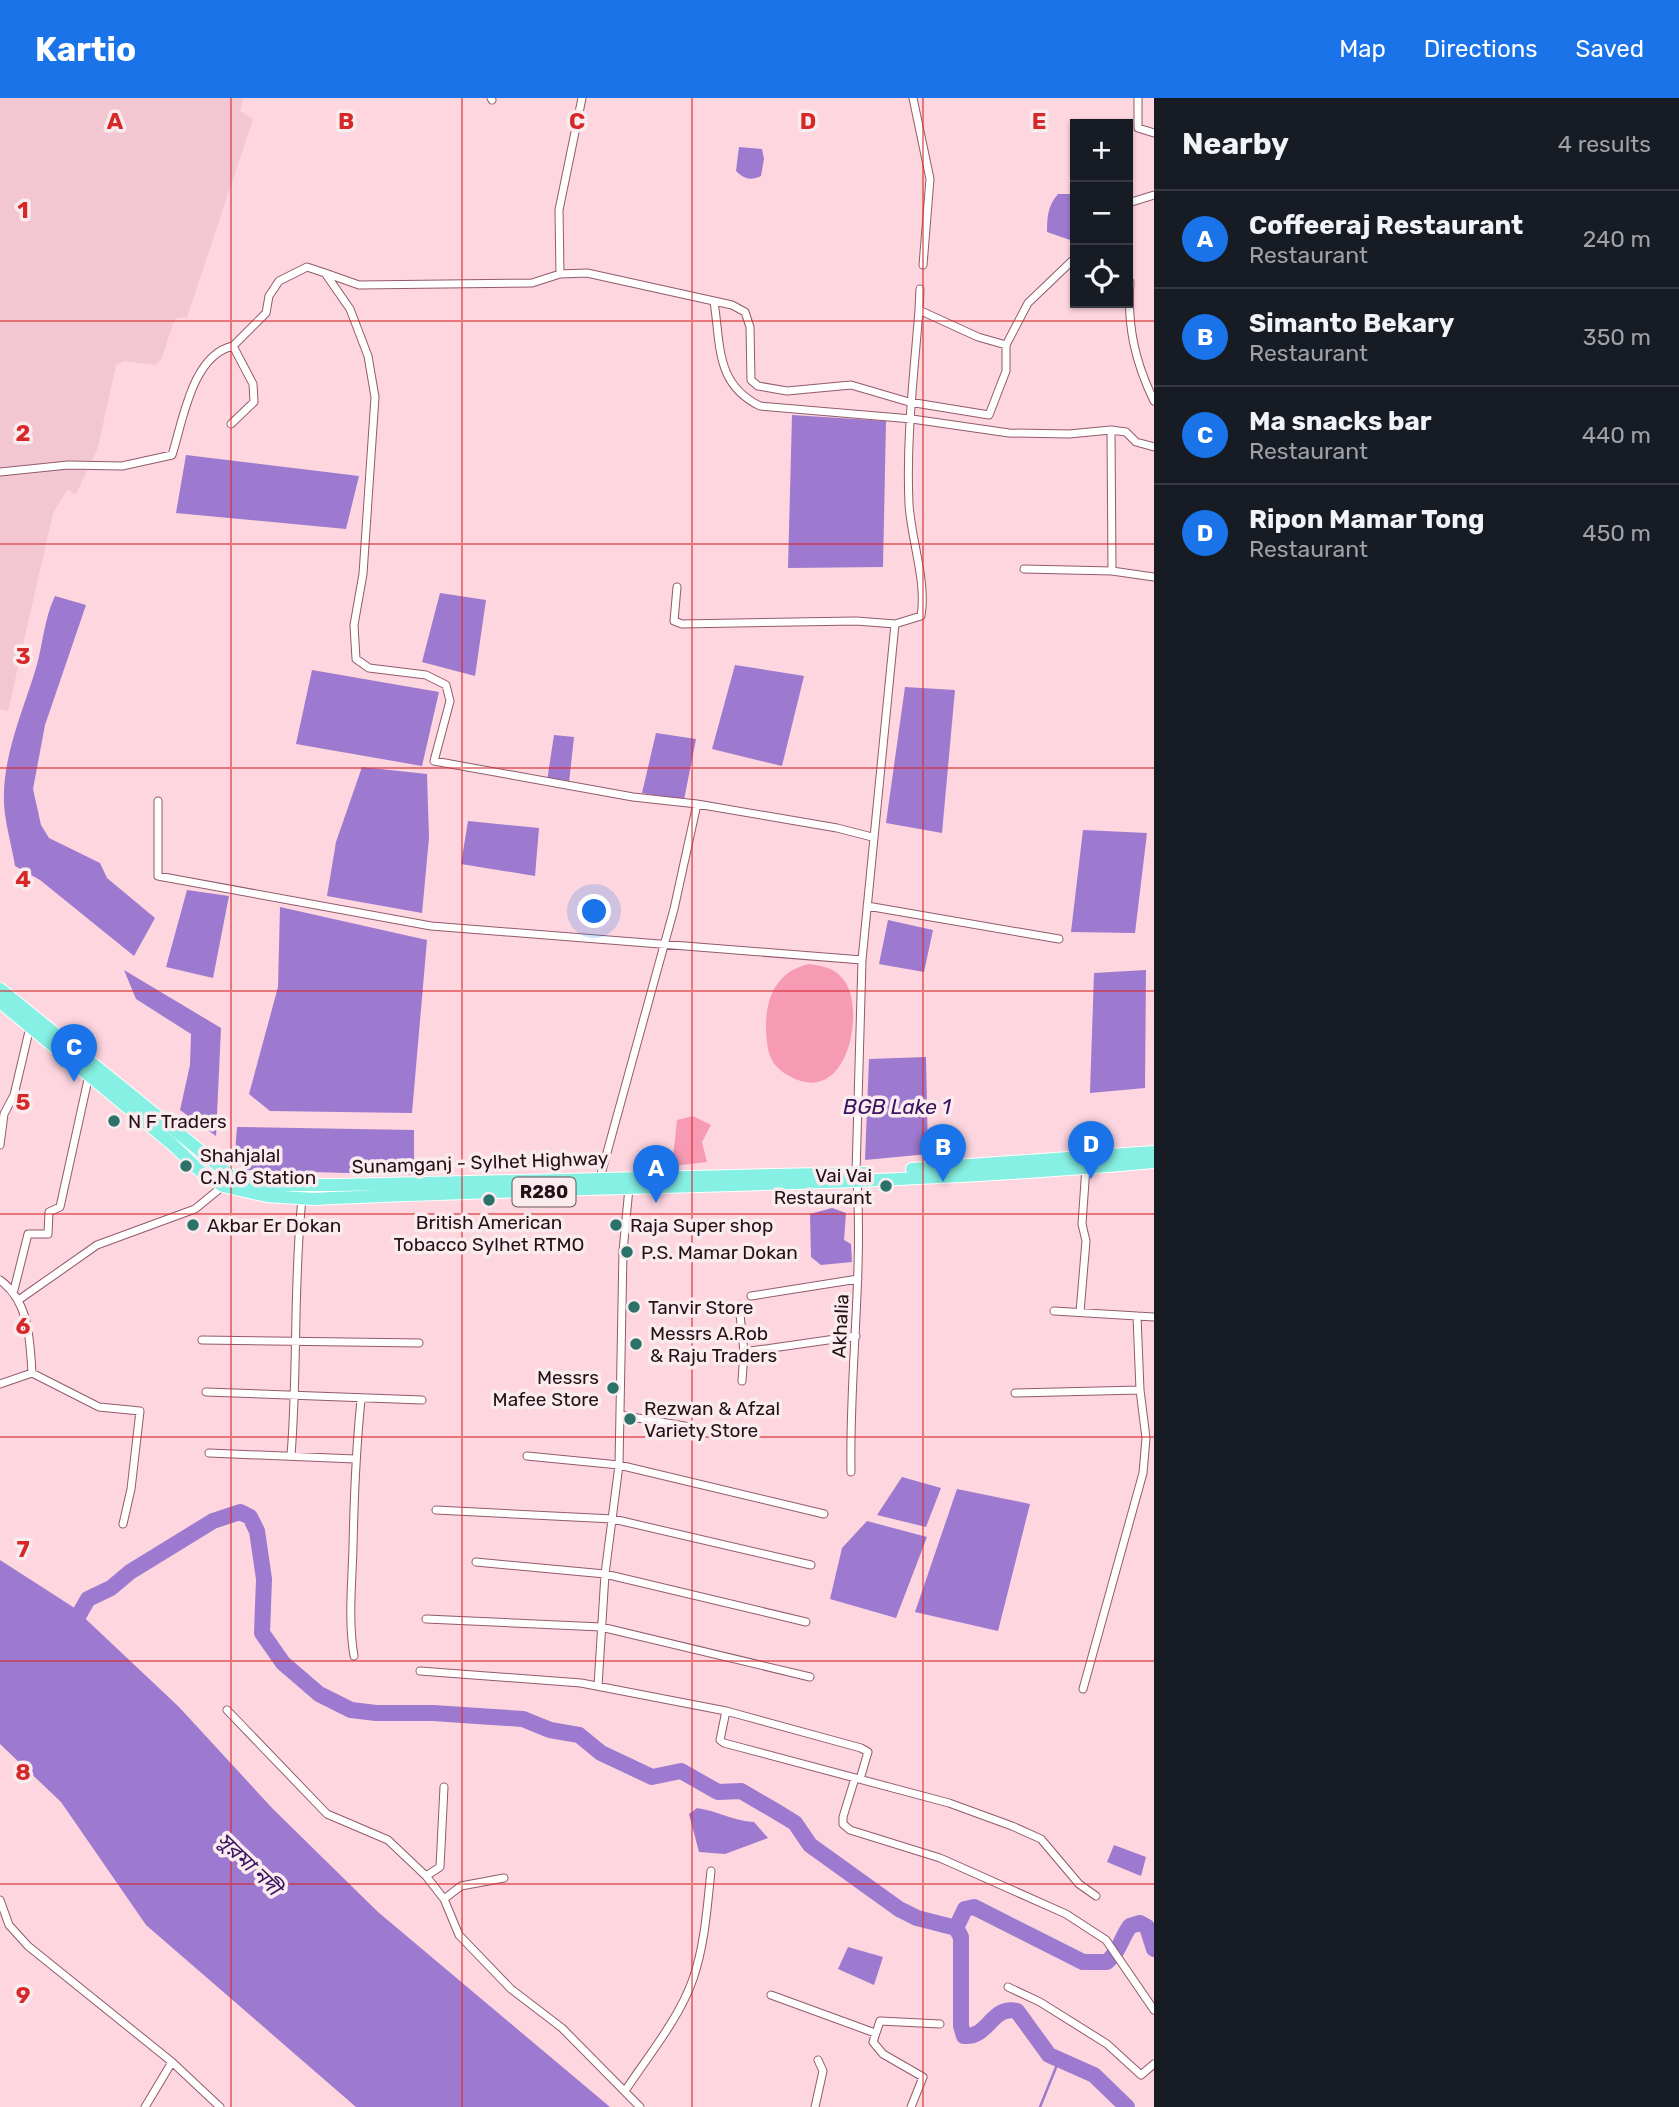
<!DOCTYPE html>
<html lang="en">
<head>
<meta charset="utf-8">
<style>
	body { margin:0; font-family:Rubik,"Noto Sans Bengali",sans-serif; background:#242831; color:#f1f3f6 }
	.controls { position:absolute; right:21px; top:21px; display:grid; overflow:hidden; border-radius:0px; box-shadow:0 2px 5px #0004 }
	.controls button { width:63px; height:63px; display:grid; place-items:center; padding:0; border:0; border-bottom:2px solid #363941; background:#171b24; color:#f1f3f6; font:35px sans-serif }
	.you { position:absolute; left:595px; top:814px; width:24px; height:24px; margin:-18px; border:5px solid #fff; border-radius:50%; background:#1a73e8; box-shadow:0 0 0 10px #1a73e833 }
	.badge { display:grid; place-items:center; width:46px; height:46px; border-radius:50%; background:#1a73e8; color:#fff; font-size:23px; font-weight:700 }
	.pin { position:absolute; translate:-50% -58px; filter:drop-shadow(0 2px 4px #0008) }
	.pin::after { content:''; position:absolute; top:37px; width:24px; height:21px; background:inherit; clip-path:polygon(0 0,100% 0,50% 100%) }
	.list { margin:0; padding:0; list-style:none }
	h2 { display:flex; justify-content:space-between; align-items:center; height:91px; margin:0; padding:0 28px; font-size:30px }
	h2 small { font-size:23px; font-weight:400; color:#9ea1a6 }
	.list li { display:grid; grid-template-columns:46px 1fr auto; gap:21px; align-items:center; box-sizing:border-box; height:98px; padding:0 28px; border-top:2px solid #363941 }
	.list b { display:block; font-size:26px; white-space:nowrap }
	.list p { margin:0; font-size:23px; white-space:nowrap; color:#9ea1a6 }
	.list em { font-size:23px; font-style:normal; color:#9ea1a6 }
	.icon { flex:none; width:38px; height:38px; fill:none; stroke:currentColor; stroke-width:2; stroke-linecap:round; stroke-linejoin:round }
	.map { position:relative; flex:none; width:1154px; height:2009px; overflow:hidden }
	header { display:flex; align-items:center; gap:42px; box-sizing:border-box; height:98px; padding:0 35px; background:#1a73e8; color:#fff }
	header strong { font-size:33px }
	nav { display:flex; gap:38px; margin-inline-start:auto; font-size:24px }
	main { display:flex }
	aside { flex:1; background:#171b24 }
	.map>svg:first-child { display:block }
</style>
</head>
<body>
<header>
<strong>Kartio</strong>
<nav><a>Map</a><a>Directions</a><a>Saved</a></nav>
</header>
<main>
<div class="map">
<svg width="1154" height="2009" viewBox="0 0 1154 2009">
	<rect width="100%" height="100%" fill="#fdd6df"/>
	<path fill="#f2c7d1" d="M0,0H243L240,13L253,21L187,219L177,220L173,225L162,260L156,267L124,263L116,267L98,349L76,396L67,392L53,415L8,613L0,611Z"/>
	<path fill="#f79bb4" d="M809,866C822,868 833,869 842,880C867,905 850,1010 791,979C779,973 771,965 768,951C762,915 768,875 809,866Z
		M693,1018L711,1027L702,1044L707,1064L672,1068L677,1022Z"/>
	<path fill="#9d79cf" d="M739,49L762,51L764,61L761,78C751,83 744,81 736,73Z
		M1058,96H1075L1073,143L1047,134C1047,119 1048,107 1058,96Z
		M792,317L886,323L883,469L788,470Z
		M186,357L359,378L346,431L176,415Z
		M440,495L486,502L475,578L422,564Z
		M55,498L86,507L45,627L33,691L41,727L49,740L100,765L107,780L155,820L134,858L40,782L15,768C12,748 5,726 4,705C2,659 23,613 36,570C43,546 44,521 55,498Z
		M735,567L804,578L782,668L712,651Z
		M312,572L439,594L422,668L296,646Z
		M905,589L955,592L942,735L886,725Z
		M656,635L696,641L684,702L642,695Z
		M554,637L574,639L569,685L547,683Z
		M362,669L427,676L429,740L422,815L327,798L336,744Z
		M468,723L539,730L535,778L461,766Z
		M1083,732L1147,735L1135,835L1071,834Z
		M187,792L229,798L213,880L166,869Z
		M280,809L427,842L412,1015L270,1013L249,996L278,889Z
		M888,822L933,832L924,874L879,866Z
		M124,872L221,930L216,1038L180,1012L190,967L191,936L136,901Z
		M1146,872L1145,990L1090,995L1094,875Z
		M926,959L928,1056L865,1062L869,961Z
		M237,1029L414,1032V1077L246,1072L235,1055Z
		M832,1110L846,1115L844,1142L851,1146L852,1164L821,1167L811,1159L810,1116Z
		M902,1379L941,1390L926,1429L877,1417Z
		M957,1391L1030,1406L998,1533L915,1514Z
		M867,1423L927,1439L896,1520L830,1501L842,1450Z
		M0,1462L73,1509L179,1609L273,1711L378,1814L610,2009H356L146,1827L61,1704L0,1646Z
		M697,1710C718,1713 733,1723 754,1724L768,1740L725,1756L699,1754L689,1716Z
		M1114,1747L1146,1759L1141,1778L1107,1764Z
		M848,1849L883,1859L874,1887L838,1871Z"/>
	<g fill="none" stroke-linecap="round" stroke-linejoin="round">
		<path stroke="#9d79cf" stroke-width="2.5" d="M1040,2009L1059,1962"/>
		<path stroke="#9d79cf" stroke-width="16" d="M69,1534L88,1501L111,1490L130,1474L213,1423L240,1414L250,1419L257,1433L264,1481L262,1535L283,1565L319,1596L351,1612L376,1615H433L523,1621L550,1632L579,1637L601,1655L652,1679L681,1673L718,1694L741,1693L777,1714L795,1725L810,1747L899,1811L917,1820L956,1830L961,1839V1928L964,1938C989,1940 991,1907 1017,1913L1049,1957L1094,1977L1127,2009
			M956,1830L965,1811L974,1809L1083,1864H1107C1121,1851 1120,1842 1130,1828L1140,1825L1147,1829L1154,1851"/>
		<g stroke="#925b6a" stroke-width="9">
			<path id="street" d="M491,0L492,2
				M582,0L559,112L560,176L587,175L732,207L745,214L750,229L751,282L758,288L787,293L851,287L909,304L989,317L1006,273V247L1028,205L1075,160
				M913,0L930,81L923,167
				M1138,0V30L1154,35
				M1128,105L1154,97
				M325,175L359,187L532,185L560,176
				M1130,184C1127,228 1135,264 1154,303
				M920,191L919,212L978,239L1006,247
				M714,204C721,247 715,286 760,308L912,321L1009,335L1069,336L1111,332L1126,334L1136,344L1154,349
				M231,326L254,304L253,286L233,248L266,215L269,198L279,183L307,169L325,175L350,211L368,258L375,299L363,476L354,527L356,561L369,570L426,577L446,587L450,603L434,663L633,699L697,706L837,730L872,739
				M1111,332L1112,473
				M0,374L68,367L122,368L172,357C183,323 192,257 233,248
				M1024,471L1112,473L1154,479
				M677,489L674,523L682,526L856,523L895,526
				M158,703V778L431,828L862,862
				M867,808L1059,841
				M0,1047L4,1016L14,997L30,929
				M856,1075L862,862L895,526L921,518C927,483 911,442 909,406C906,340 914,276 919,212
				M600,1080L674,811L697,706
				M0,1182C29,1203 30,1241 32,1275
				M14,1192L28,1136H48L49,1114L60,1109L89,977
				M751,1198L858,1181
				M20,1201L97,1147L195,1111L223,1088
				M739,1207L744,1254L742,1283
				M1054,1213L1137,1218
				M1080,1214L1086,1143L1082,1126L1086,1069
				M202,1242L419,1245
				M744,1254L856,1238
				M0,1286L32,1275L99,1309L140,1313L131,1391L123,1426
				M206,1294L422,1302
				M1015,1295L1140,1292L1137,1218L1154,1219
				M620,1317L696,1330
				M209,1355L355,1361
				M291,1357C298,1272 293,1186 302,1101
				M527,1358L619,1367L824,1416
				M851,1374C849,1277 863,1180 857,1083
				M436,1412L613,1421L811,1467
				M476,1464L605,1476L806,1524
				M426,1521L601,1529L810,1579
				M354,1558C348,1522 352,1486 353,1449C354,1400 356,1351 361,1302
				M420,1573L581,1585L726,1613L861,1650L868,1654L860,1681
				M598,1588L605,1476L619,1367L623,1153L629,1090
				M1083,1591L1143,1375L1146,1340L1140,1292
				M227,1612L327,1716L388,1742L426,1778L444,1801L459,1837L511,1891L562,1930L640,2009
				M726,1613L720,1642L724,1645L949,1705L1012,1728L1041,1741L1079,1786L1096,1798
				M855,1680L843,1719V1726L850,1732L940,1760L1066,1816L1106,1842L1154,1912
				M426,1778L440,1769L444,1689
				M444,1801L461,1788L504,1780
				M0,1802L9,1827L28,1848L172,1964L145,2009
				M1008,1889L1040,1904L1107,1946L1141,1977L1154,1966
				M771,1897L875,1935
				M172,1964L220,2009
				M625,1993C648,1958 679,1921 693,1881C705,1846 707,1810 711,1773
				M815,2009L823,1973L818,1962
				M911,2009L923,1979L883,1956L873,1944L880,1923L940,1926"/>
		</g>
		<g stroke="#fff" stroke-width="14">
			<path id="primary" d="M0,891L229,1076L244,1084L261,1087H339L866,1075
				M0,904L172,1046L200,1073L223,1088L267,1098L314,1101C594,1087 875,1090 1154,1064
				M912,1071L1154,1054"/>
		</g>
		<use href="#street" stroke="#fff" stroke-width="7"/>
		<use href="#primary" stroke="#85f0e3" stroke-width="12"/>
	</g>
	<path fill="none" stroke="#d62828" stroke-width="2" stroke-opacity="0.55" d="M231,0V2009M462,0V2009M692,0V2009M923,0V2009M0,223H1154M0,446H1154M0,670H1154M0,893H1154M0,1116H1154M0,1339H1154M0,1563H1154M0,1786H1154"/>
	<g fill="#2c7268" stroke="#f9ebee" stroke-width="2.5">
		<circle cx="114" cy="1023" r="7"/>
		<circle cx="186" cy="1068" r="7"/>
		<circle cx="886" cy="1088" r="7"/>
		<circle cx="489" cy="1102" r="7"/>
		<circle cx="193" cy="1127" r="7"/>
		<circle cx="616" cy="1127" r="7"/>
		<circle cx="627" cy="1154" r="7"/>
		<circle cx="634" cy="1209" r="7"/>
		<circle cx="636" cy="1246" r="7"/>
		<circle cx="613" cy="1290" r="7"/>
		<circle cx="630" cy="1321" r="7"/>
	</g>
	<g text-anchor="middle" stroke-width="7" stroke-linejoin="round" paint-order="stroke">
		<rect fill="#f9ebee" stroke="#655257" stroke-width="2" x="512.5" y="1079.5" width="63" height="29" rx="5"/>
		<g font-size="18" font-weight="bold" fill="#251016">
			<text x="544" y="1100">R280</text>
		</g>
		<g font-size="19" fill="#251016" stroke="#f9ebee" text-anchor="start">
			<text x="128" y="1030">N F Traders</text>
			<text x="200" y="1064">Shahjalal<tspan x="200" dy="22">C.N.G Station</tspan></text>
			<text x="872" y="1084" text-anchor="end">Vai Vai<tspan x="872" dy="22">Restaurant</tspan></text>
			<text x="489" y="1131" text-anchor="middle">British American<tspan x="489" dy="22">Tobacco Sylhet RTMO</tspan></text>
			<text x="207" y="1134">Akbar Er Dokan</text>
			<text x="630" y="1134">Raja Super shop</text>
			<text x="641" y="1161">P.S. Mamar Dokan</text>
			<text x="648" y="1216">Tanvir Store</text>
			<text x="650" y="1242">Messrs A.Rob<tspan x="650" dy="22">&amp; Raju Traders</tspan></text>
			<text x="599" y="1286" text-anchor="end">Messrs<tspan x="599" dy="22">Mafee Store</tspan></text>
			<text x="644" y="1317">Rezwan &amp; Afzal<tspan x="644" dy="22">Variety Store</tspan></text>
		</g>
		<g font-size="19" fill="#251016" stroke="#f9ebee">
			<text transform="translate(480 1064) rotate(-2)" y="7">Sunamganj - Sylhet Highway</text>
			<text transform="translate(840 1228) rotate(-87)" y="7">Akhalia</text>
		</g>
		<g font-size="21" font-style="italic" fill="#3a1260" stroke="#f9ebee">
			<text x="897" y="1016">BGB Lake 1</text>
			<text transform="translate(249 1766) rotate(44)" y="7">সুরমা নদী</text>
		</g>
	</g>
	<g font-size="23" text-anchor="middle" font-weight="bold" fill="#d62828" stroke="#f9ebee" stroke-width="7" stroke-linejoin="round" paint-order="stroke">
		<text x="115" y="31">A</text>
		<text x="346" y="31">B</text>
		<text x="577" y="31">C</text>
		<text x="808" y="31">D</text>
		<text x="1039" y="31">E</text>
		<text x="23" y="120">1</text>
		<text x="23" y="343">2</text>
		<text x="23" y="566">3</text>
		<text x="23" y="789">4</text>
		<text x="23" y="1012">5</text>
		<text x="23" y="1236">6</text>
		<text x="23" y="1459">7</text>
		<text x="23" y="1682">8</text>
		<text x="23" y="1905">9</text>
	</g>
</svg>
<div class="controls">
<button>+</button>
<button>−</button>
<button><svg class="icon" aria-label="locate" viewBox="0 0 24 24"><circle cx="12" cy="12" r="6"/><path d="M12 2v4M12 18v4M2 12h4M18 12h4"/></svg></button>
</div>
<div class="you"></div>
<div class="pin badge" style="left:656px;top:1105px">A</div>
<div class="pin badge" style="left:943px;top:1084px">B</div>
<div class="pin badge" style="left:74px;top:984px">C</div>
<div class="pin badge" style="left:1091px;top:1081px">D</div>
</div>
<aside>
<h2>Nearby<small>4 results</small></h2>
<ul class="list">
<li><span class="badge">A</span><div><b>Coffeeraj Restaurant</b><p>Restaurant</p></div><em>240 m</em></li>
<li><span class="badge">B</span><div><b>Simanto Bekary</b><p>Restaurant</p></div><em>350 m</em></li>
<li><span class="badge">C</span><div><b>Ma snacks bar</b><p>Restaurant</p></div><em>440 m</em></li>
<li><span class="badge">D</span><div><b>Ripon Mamar Tong</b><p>Restaurant</p></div><em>450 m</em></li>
</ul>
</aside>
</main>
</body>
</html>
